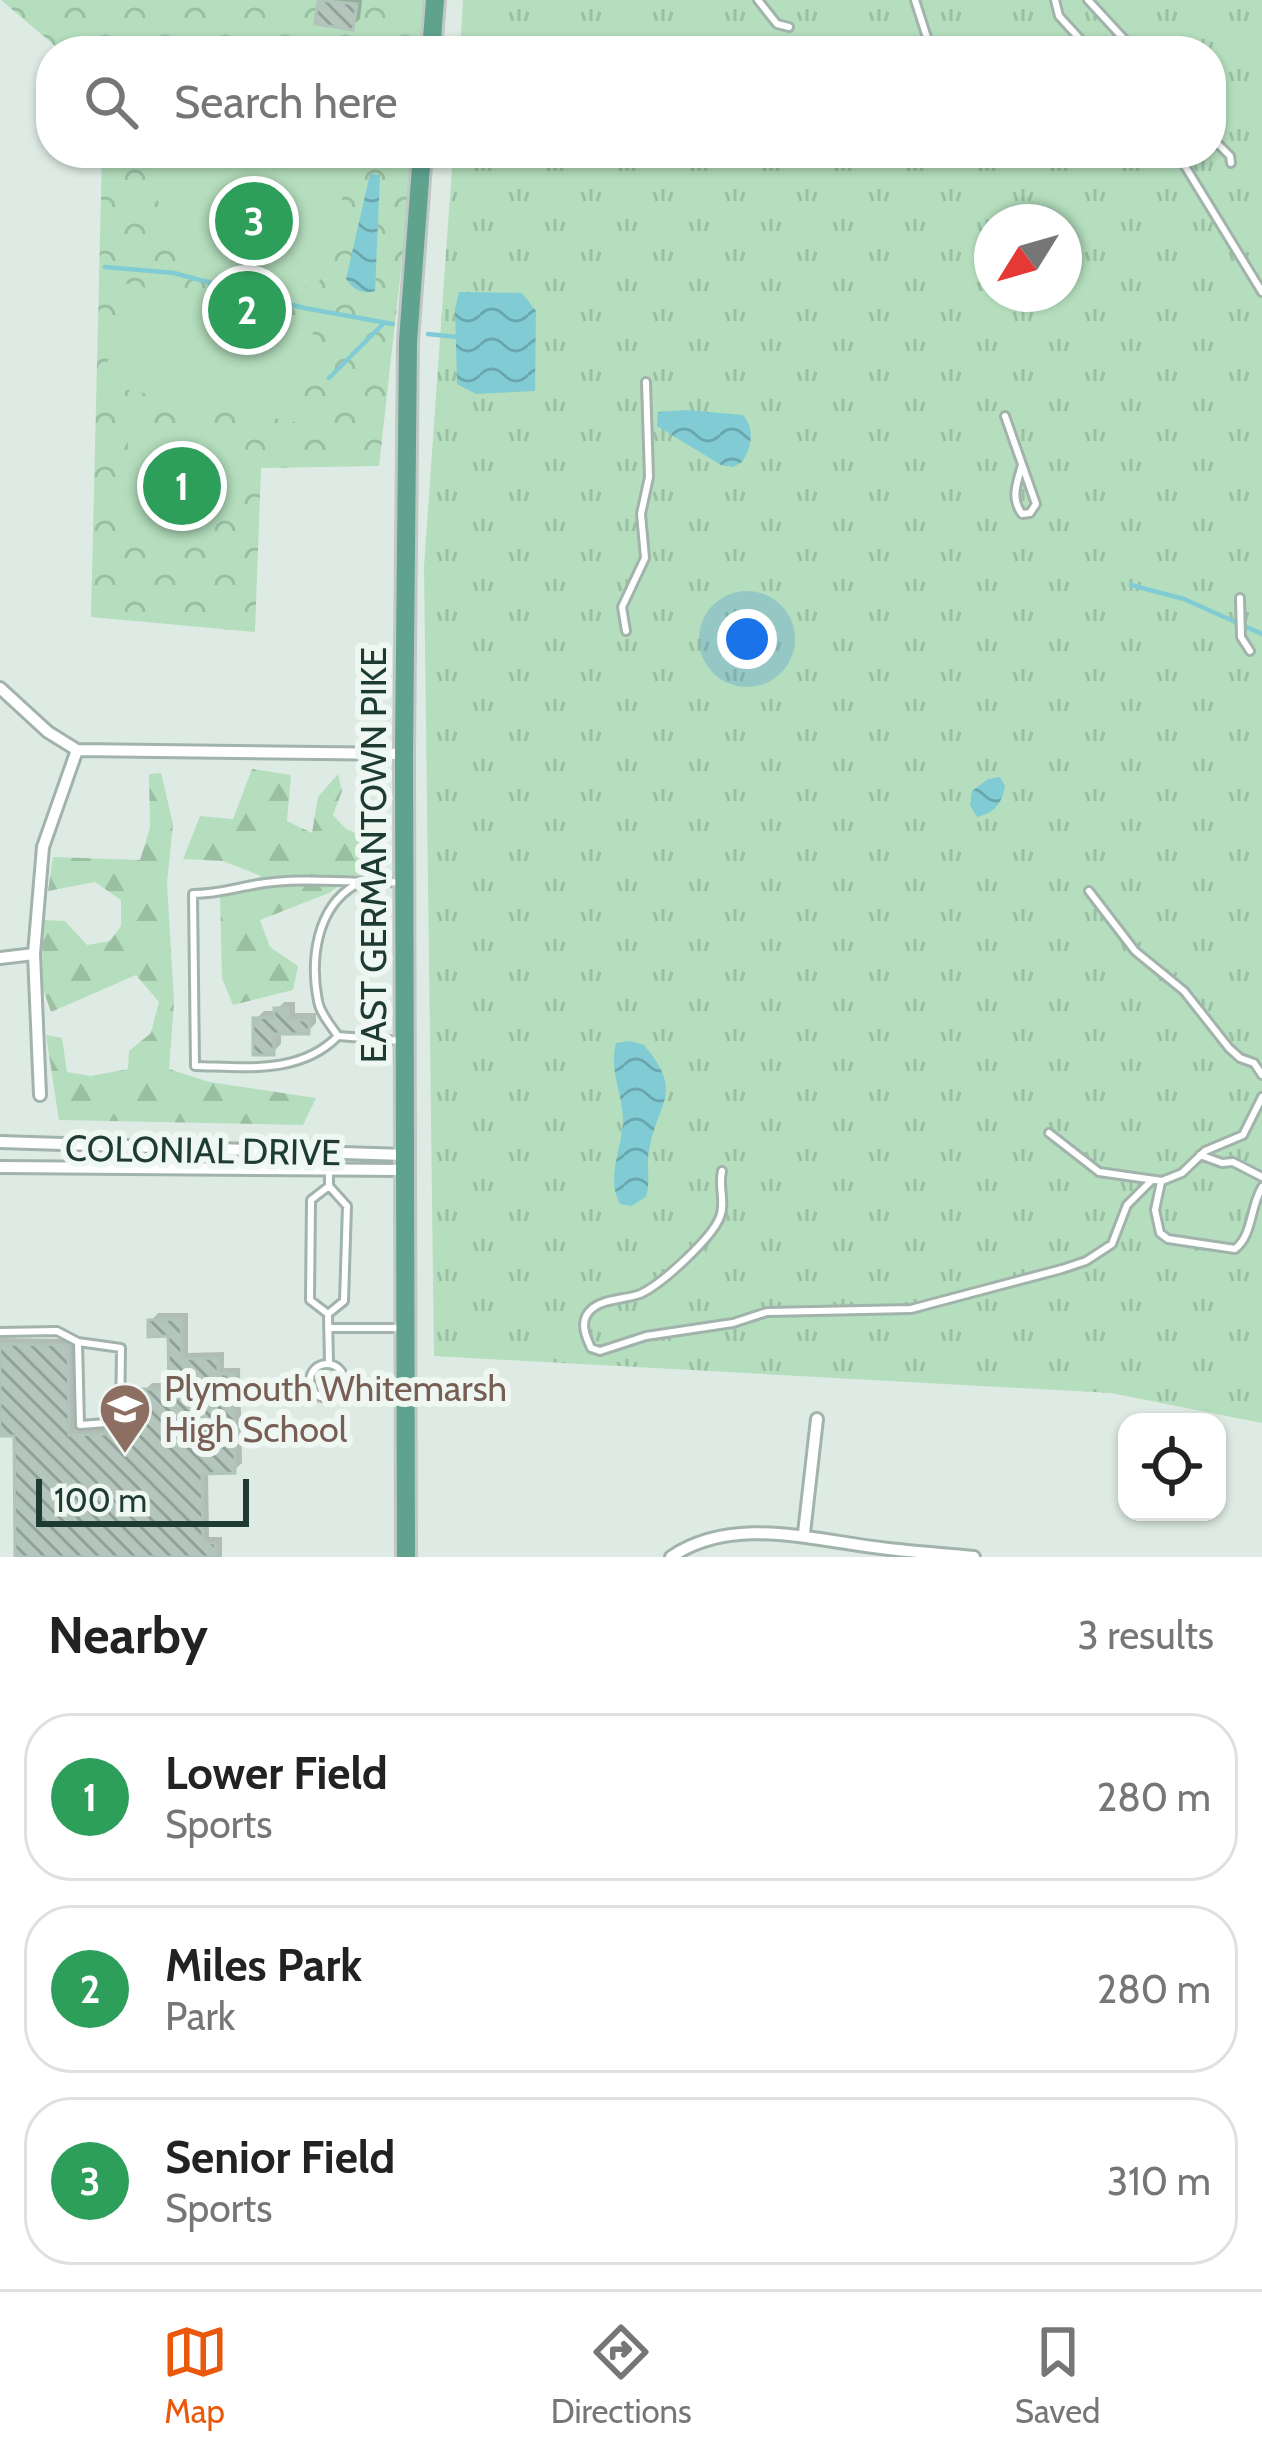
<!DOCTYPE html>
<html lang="en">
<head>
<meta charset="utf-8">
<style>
	body { margin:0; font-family:Cabin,sans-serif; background:#f6f6f6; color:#222 }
	.controls { position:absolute; right:36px; bottom:36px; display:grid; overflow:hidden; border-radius:24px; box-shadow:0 3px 9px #0004 }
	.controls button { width:108px; height:108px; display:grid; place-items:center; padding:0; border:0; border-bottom:3px solid #e0e0e0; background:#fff; color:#222; font:60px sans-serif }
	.compass { position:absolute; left:974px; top:204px; width:108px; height:108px; border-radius:50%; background:#fff; box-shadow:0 3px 9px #0004; rotate:233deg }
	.scale { position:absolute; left:36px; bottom:30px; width:213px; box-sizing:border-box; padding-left:12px; border:6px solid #1e3b32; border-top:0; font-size:33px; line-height:42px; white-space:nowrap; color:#1e3b32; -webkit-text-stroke:9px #eef7f2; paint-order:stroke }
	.you { position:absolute; left:747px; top:639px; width:42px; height:42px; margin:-30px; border:9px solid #fff; border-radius:50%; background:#1a73e8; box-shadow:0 0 0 18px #1a73e833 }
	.badge { display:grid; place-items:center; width:78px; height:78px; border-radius:50%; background:#ea580c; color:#fff; font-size:39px; font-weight:700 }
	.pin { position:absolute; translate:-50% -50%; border:6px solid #fff; box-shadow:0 3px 12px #0006 }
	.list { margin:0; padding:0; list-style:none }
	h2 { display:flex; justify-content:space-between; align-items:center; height:156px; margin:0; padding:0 48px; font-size:51px }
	h2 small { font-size:39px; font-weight:400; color:#767676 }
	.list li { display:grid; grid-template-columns:78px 1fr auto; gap:36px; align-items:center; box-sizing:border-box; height:168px; margin:0 24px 24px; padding:0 24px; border:3px solid #e0e0e0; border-radius:48px }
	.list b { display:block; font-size:45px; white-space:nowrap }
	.list p { margin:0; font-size:39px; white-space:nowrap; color:#767676 }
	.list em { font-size:39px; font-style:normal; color:#767676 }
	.icon { flex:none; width:66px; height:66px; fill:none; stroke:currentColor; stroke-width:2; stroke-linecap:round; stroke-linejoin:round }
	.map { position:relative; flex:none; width:1262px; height:1557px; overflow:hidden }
	.search { position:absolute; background:#fff; box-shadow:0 3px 9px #0004; left:36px; right:36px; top:36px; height:132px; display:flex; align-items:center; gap:30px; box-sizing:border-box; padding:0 42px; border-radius:48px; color:#767676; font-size:45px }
	.sheet { height:732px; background:#fff }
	nav { display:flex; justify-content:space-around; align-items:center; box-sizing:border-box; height:168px; border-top:3px solid #e0e0e0; background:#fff; font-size:33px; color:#767676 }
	nav a { display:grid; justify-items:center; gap:6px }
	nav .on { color:#ea580c }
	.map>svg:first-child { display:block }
</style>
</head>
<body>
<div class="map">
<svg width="1262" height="1557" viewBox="0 0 1262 1557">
	<defs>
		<pattern id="grass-tufts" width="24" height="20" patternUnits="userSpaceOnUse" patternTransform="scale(3)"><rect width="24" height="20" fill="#b4debd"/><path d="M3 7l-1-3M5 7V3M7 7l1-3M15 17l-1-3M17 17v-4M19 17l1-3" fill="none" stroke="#9abfa3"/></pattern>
		<pattern id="forest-firs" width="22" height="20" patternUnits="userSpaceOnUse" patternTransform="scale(3)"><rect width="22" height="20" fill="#b4debd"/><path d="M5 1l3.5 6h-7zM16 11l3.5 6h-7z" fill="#9abfa3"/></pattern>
		<pattern id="park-crowns" width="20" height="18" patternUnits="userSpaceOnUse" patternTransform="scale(3)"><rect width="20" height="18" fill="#b4debd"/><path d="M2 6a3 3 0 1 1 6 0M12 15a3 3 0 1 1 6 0" fill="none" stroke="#9abfa3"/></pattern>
		<pattern id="water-waves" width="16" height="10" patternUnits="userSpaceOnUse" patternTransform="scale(3)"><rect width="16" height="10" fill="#81ccd4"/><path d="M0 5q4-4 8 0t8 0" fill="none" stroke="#69a7ad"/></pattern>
		<pattern id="building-back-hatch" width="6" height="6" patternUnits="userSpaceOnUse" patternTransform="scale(3)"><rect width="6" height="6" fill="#b3c5bd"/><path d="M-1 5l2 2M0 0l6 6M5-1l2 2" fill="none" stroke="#91a19a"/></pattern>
	</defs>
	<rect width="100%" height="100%" fill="#deebe4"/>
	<path fill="url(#grass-tufts)" fill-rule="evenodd" d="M463,0H1262V1423L1111,1393L434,1356L424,567L453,153H1211V51H460ZM992,222H1064V294H992Z"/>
	<path fill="url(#forest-firs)" d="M252,769L291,775L287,821L312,833L318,797L338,774L342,791L333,815L346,829L379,843L386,879L354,875L329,893L260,920L270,947L298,966L293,990L233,1005L222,978L220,892L241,888L261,876L223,861L183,859L200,816L233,819Z
		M161,773L173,824L167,883L174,1002L169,1069L209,1082L316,1098L303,1125L59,1120L46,1035L62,1038L67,1072L91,1076L128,1069L129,1051L151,1033L159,1002L136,975L51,1012L42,986L43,920L65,921L87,945L110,941L121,926V900L95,882L48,891L53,857L140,860L150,828L149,774Z"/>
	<path fill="url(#park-crowns)" d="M1,0H431L425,51H61Z
		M102,153H414L379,466L261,468L255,632L91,617Z"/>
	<path fill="#b4debd" d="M145,153H352L335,232L317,289C231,280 156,249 145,153Z
		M124,283L314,325L299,423L103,385Z
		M129,428L246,435L244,472L220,522L186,534L123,530Z"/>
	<path fill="url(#water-waves)" d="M370,174L380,175L375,291C362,295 353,289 346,279Z
		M459,292L522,293L536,311L535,391L476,394L457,384L455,309Z
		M686,410L743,415C755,429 752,447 742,462L733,467L721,465L657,426L658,412Z
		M1000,777L1005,786C1002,804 994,813 977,817L970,805L972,791L988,779Z
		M630,1041L644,1045C684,1093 659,1099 649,1150C646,1167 651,1181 646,1197L631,1206L620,1204C605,1177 623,1148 623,1119C622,1091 609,1071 616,1043Z"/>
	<path fill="#0003" d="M322,0H362L360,19L352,26L318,21Z
		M284,1002H295V1013H316V1023L308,1031H281V1044L273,1052L256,1019L264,1011H275Z
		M158,1313H188V1353L224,1352V1368H240L242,1463L234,1470L208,1471L209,1537H222V1557H18L17,1433H0V1338L74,1339L76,1428L145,1427L144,1391L152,1383H172L171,1333L151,1321Z"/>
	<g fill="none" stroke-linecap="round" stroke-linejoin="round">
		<path stroke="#81ccd4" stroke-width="4.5" d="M105,267L174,273L304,308L393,324
			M428,334L457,337
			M329,378L384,323
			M1131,585L1184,599L1262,634"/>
	</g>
	<path fill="url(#building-back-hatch)" stroke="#b0c4bb" stroke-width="3" d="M318,0L357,4L353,30L315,24Z
		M274,1008H288V1020H309V1034H274V1055H253V1018L274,1017Z
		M181,1319L182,1359L218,1358V1374H234L235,1473L202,1474L203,1543H215L216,1557H15L14,1436H0V1344L68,1345L69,1435L142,1433L141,1389H169L168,1336L148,1337V1320Z"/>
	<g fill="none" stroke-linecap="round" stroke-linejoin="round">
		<g stroke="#a1b3ab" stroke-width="12">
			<path id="service" d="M758,0L777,24L789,27
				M915,0L931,50
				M1055,0L1059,16L1091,51
				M1088,0L1135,51
				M1211,137L1230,156L1231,163
				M1177,153L1262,292
				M1005,416L1036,504L1030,513L1022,514C1010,498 1017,483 1022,465
				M1240,598L1241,637L1250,651
				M626,631L622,607L645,558L641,514L649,477L646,382
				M401,882C354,884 306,876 258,884C235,888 217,894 193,894L195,1066C244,1067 300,1075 338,1036L402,1041
				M1089,891L1135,951L1184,991L1229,1048L1240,1058L1254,1063L1262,1075
				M338,1036C331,1026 320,1013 318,1001C310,960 316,908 355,885
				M1049,1133L1099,1172L1162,1181L1182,1173L1205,1151L1243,1135L1262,1097
				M1200,1155L1222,1163L1233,1162L1262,1177
				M329,1169V1186L347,1206L344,1301L328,1314L310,1300L311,1200L329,1186
				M722,1171C718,1187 726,1202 720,1217C712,1238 661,1285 640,1294C624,1300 599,1298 588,1313C580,1324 586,1337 591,1348L600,1351L646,1336L733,1323L767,1312L911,1309L1062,1269L1086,1261L1112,1244L1127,1205L1152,1180
				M1161,1182L1155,1210L1160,1233L1168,1239L1235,1249C1253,1235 1250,1207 1262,1187
				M328,1314L329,1364
				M328,1328H403
				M0,1332L57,1331L78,1342L121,1348L120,1422L80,1425L78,1342
				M310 1381a17 17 0 1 1 34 0a17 17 0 1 1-34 0Z"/>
		</g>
		<g stroke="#a1b3ab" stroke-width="16">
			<path id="minor" d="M0,688L48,732L77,750L404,754
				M0,958L34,954
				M40,1095L34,954L43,847L77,750
				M0,1142L406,1155
				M0,1167L406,1170
				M804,1533L817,1419
				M671,1557C733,1515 812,1540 881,1548C912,1552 943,1554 974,1557"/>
		</g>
		<g stroke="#c0c8c6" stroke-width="24">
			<path id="primary" d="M431,51L435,0
				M406,1557L404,754L408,341L422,153"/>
		</g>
		<use href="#service" stroke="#fff" stroke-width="6"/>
		<use href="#minor" stroke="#fff" stroke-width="10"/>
		<use href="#primary" stroke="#5fa38e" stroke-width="18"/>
	</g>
	<defs>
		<g id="school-pin" transform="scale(2.7)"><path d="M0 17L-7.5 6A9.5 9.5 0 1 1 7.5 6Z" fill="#8d6e63" stroke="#eef7f2"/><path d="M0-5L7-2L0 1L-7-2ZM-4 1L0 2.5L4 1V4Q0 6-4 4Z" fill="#fff"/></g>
	</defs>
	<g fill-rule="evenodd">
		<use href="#school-pin" x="125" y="1409"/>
	</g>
	<g text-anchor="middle" stroke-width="12" stroke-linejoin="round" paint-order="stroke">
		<g font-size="36" fill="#1e3b32" stroke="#eef7f2">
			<text transform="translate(373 855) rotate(-90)" y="13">EAST GERMANTOWN PIKE</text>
			<text transform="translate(203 1150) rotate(1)" y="13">COLONIAL DRIVE</text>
		</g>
		<g font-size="36" fill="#785e54" stroke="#eef7f2" text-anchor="start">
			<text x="164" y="1401">Plymouth Whitemarsh<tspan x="164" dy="41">High School</tspan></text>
		</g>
	</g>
</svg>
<div class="controls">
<button><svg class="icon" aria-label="locate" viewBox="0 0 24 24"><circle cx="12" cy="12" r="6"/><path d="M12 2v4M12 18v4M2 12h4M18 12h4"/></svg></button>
</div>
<svg class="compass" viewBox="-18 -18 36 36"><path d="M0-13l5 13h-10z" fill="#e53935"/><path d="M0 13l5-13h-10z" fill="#767676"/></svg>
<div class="scale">100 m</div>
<div class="you"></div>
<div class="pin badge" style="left:182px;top:486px;background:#2e9e5b">1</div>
<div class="pin badge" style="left:247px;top:310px;background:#2e9e5b">2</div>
<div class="pin badge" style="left:254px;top:221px;background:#2e9e5b">3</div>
<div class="search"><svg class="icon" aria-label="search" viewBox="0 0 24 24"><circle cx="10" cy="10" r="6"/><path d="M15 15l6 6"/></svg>Search here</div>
</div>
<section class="sheet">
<h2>Nearby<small>3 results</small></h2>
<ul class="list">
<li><span class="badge" style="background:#2e9e5b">1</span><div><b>Lower Field</b><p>Sports</p></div><em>280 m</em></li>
<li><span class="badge" style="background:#2e9e5b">2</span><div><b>Miles Park</b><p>Park</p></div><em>280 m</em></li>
<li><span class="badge" style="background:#2e9e5b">3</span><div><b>Senior Field</b><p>Sports</p></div><em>310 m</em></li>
</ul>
</section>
<nav>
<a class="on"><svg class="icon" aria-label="map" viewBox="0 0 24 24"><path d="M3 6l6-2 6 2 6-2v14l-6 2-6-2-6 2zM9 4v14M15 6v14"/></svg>Map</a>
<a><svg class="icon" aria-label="directions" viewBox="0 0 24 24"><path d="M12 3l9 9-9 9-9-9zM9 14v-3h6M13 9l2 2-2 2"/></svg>Directions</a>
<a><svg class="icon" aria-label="saved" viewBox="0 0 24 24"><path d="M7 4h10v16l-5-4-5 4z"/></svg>Saved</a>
</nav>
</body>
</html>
